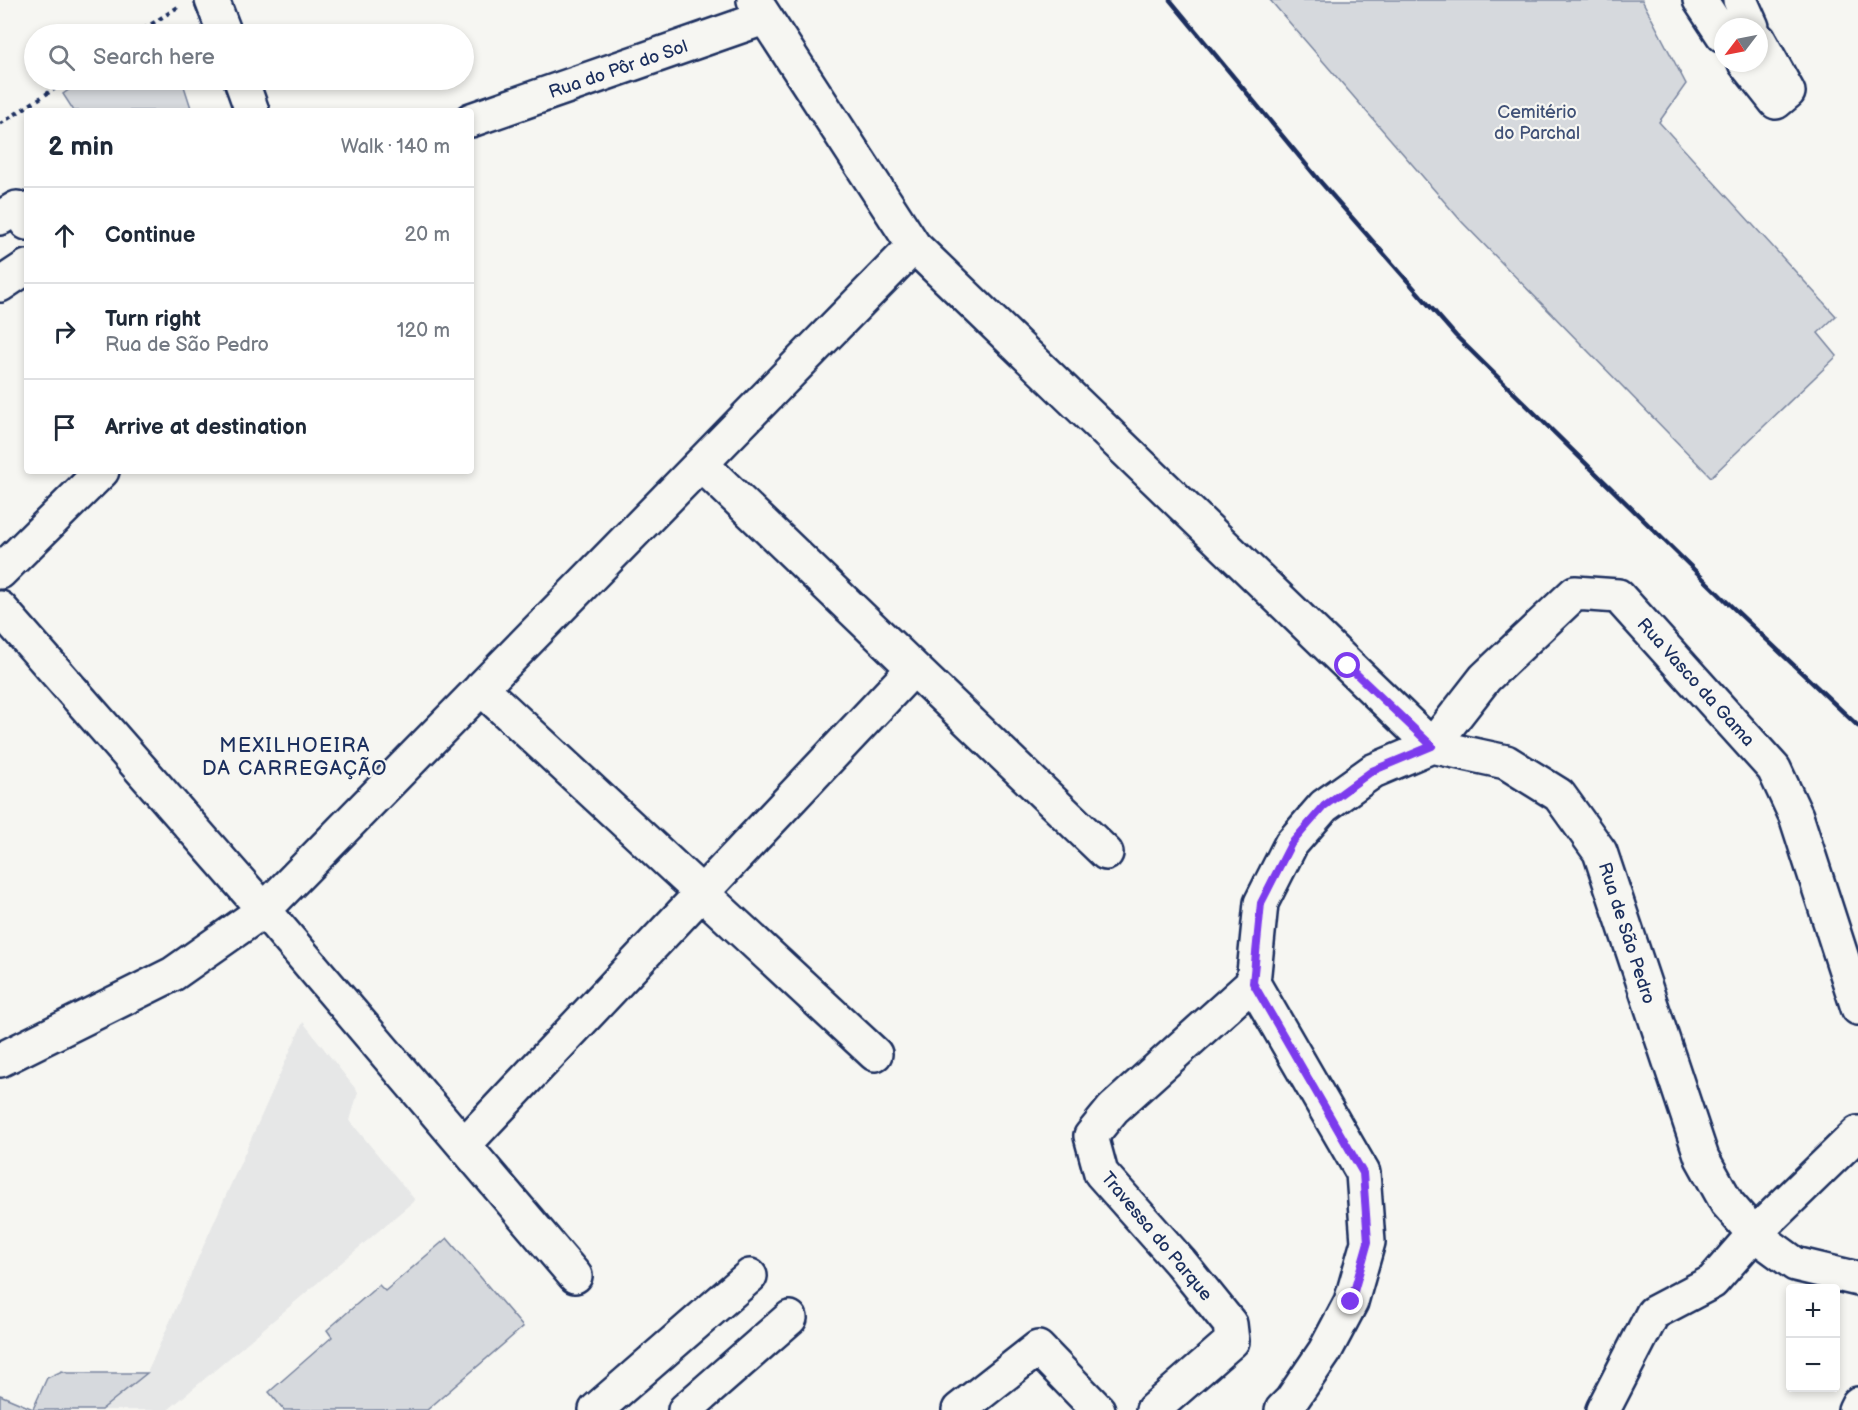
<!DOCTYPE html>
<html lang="en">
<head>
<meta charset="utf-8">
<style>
	body { margin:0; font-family:"Balsamiq Sans",sans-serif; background:#f2f2f3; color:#1f2937 }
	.controls { position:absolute; right:18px; bottom:18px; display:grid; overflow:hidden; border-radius:6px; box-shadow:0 3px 9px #0003 }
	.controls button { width:54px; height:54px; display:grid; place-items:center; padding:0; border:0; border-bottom:2px solid #e0e1e3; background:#fff; color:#1f2937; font:30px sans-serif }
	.compass { position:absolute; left:1714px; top:18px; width:54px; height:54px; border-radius:50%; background:#fff; box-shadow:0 3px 9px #0003; rotate:238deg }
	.stop { position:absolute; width:18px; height:18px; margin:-14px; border:4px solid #7c3aed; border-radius:50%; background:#fff }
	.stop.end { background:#7c3aed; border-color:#fff; box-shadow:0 2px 6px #0008 }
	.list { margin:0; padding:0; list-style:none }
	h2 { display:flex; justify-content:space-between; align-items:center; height:78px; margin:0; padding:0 24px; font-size:26px }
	h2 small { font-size:20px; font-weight:400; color:#747a83 }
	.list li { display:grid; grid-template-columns:39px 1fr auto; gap:18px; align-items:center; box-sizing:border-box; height:96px; padding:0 24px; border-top:2px solid #e0e1e3 }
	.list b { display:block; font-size:22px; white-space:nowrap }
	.list p { margin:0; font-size:20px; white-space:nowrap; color:#747a83 }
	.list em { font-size:20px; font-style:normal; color:#747a83 }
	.icon { flex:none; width:33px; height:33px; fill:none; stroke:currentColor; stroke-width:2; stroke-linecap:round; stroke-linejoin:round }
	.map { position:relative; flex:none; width:1858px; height:1410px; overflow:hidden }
	.search { position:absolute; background:#fff; box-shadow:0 3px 9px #0003; left:24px; top:24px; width:450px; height:66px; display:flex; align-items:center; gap:15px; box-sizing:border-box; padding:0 21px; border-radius:33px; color:#747a83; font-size:22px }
	.panel { position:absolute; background:#fff; box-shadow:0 3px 9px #0003; left:24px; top:108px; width:450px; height:366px; border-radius:6px }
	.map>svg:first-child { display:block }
</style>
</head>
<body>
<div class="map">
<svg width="1858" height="1410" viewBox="0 0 1858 1410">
	<rect width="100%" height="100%" fill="#f6f6f2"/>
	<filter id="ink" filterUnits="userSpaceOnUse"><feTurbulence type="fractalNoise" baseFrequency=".0167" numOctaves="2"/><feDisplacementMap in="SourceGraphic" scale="12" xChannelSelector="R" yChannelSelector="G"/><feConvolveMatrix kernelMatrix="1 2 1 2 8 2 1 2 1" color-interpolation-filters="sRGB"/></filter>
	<g filter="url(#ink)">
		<path fill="#e6e7e7" d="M303,1022L358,1092L350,1121L415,1200L168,1410H101L147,1373Z"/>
		<path fill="#d6d9dd" stroke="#78849e" stroke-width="1.5" d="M1270,0H1642L1686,84L1659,122L1836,316L1818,333L1837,356L1711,477L1462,222Z
			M83,80H182L192,111H74L63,94Z
			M447,1238L523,1327L427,1410H284L269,1392L332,1337L327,1330L379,1285L385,1291Z
			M62,1371L68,1373H147L101,1410H0V1395L33,1409L47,1378Z"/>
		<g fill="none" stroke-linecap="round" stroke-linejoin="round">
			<g stroke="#1b2f5e" stroke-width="38">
				<path id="minor" d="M212,0L225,34
					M754,0L914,246
					M1700,0L1723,35
					M1740,0L1752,27
					M1745,63L1776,102L1788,92L1759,40
					M241,80L252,111
					M471,120L764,18
					M0,218L17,208L27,223
					M0,285L27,267
					M701,464L1106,853
					M0,572L102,471
					M0,608L264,910L575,1276
					M481,688L875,1054
					M0,1060L173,974L264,910L914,246L1432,746L1485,678L1575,593L1618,596L1774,769L1796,816L1858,1008
					M464,1145L913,669
					M596,1410L750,1276
					M685,1410L790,1318
					M959,1410L1038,1348L1098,1410
					M1153,1410L1232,1341L1230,1324L1180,1262L1101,1173L1091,1136L1113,1109L1253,983
					M1282,1410L1291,1401L1325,1351L1351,1302L1368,1242L1363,1173L1253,983L1261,903L1291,844L1324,806L1373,771L1432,746L1506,762L1559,795L1600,852L1702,1158L1727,1203L1754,1234L1795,1264L1858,1279
					M1603,1410L1653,1313L1712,1282L1754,1234L1858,1133
					M1855,1410L1858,1404"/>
			</g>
			<path stroke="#1b2f5e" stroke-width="4" stroke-dasharray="4.5 4.5" stroke-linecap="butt" d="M136,34L178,7
				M0,124L68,80"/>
			<use href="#minor" stroke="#f6f6f2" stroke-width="33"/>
			<path stroke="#1b2f5e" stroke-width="4.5" d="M1170,0L1318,179L1456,336L1727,602L1858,726"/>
		</g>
	</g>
	<g fill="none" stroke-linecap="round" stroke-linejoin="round" filter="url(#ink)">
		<path stroke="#7c3aed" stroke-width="8" d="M1348,666L1432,746L1372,771L1324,806L1291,844L1261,903L1253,983L1363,1173L1368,1242L1351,1302"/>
	</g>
	<g text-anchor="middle" stroke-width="4.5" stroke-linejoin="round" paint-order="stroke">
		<g font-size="18" fill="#1b2f5e" stroke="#f6f6f2">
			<text transform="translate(618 69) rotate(-19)" y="6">Rua do Pôr do Sol</text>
			<text transform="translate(1696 682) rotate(48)" y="6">Rua Vasco da Gama</text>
			<text transform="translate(1627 933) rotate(72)" y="6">Rua de São Pedro</text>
			<text transform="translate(1157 1236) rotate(50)" y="6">Travessa do Parque</text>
		</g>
		<g font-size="18" fill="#405177" stroke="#f6f6f2">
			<text x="1537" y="118">Cemitério<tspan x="1537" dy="21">do Parchal</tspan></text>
		</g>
		<g font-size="20" letter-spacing="1.5" fill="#1b2f5e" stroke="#f6f6f2">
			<text x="295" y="752">MEXILHOEIRA<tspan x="295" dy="23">DA CARREGAÇÃO</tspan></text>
		</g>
	</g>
</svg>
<div class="controls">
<button>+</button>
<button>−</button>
</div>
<svg class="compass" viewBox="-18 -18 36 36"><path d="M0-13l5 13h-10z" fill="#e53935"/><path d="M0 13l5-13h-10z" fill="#747a83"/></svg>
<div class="stop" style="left:1348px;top:666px"></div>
<div class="stop end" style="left:1351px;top:1302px"></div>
<div class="search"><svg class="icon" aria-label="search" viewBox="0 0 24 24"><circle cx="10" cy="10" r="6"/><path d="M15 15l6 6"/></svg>Search here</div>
<section class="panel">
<h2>2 min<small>Walk · 140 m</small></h2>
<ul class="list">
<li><svg class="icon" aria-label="ahead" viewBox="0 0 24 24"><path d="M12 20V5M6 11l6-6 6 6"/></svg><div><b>Continue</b></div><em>20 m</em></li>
<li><svg class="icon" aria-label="right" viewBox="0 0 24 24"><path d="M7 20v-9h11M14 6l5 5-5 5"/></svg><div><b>Turn right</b><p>Rua de São Pedro</p></div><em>120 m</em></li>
<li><svg class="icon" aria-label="arrive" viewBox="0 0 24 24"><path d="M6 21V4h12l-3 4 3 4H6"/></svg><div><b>Arrive at destination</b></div></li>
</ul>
</section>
</div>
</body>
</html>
